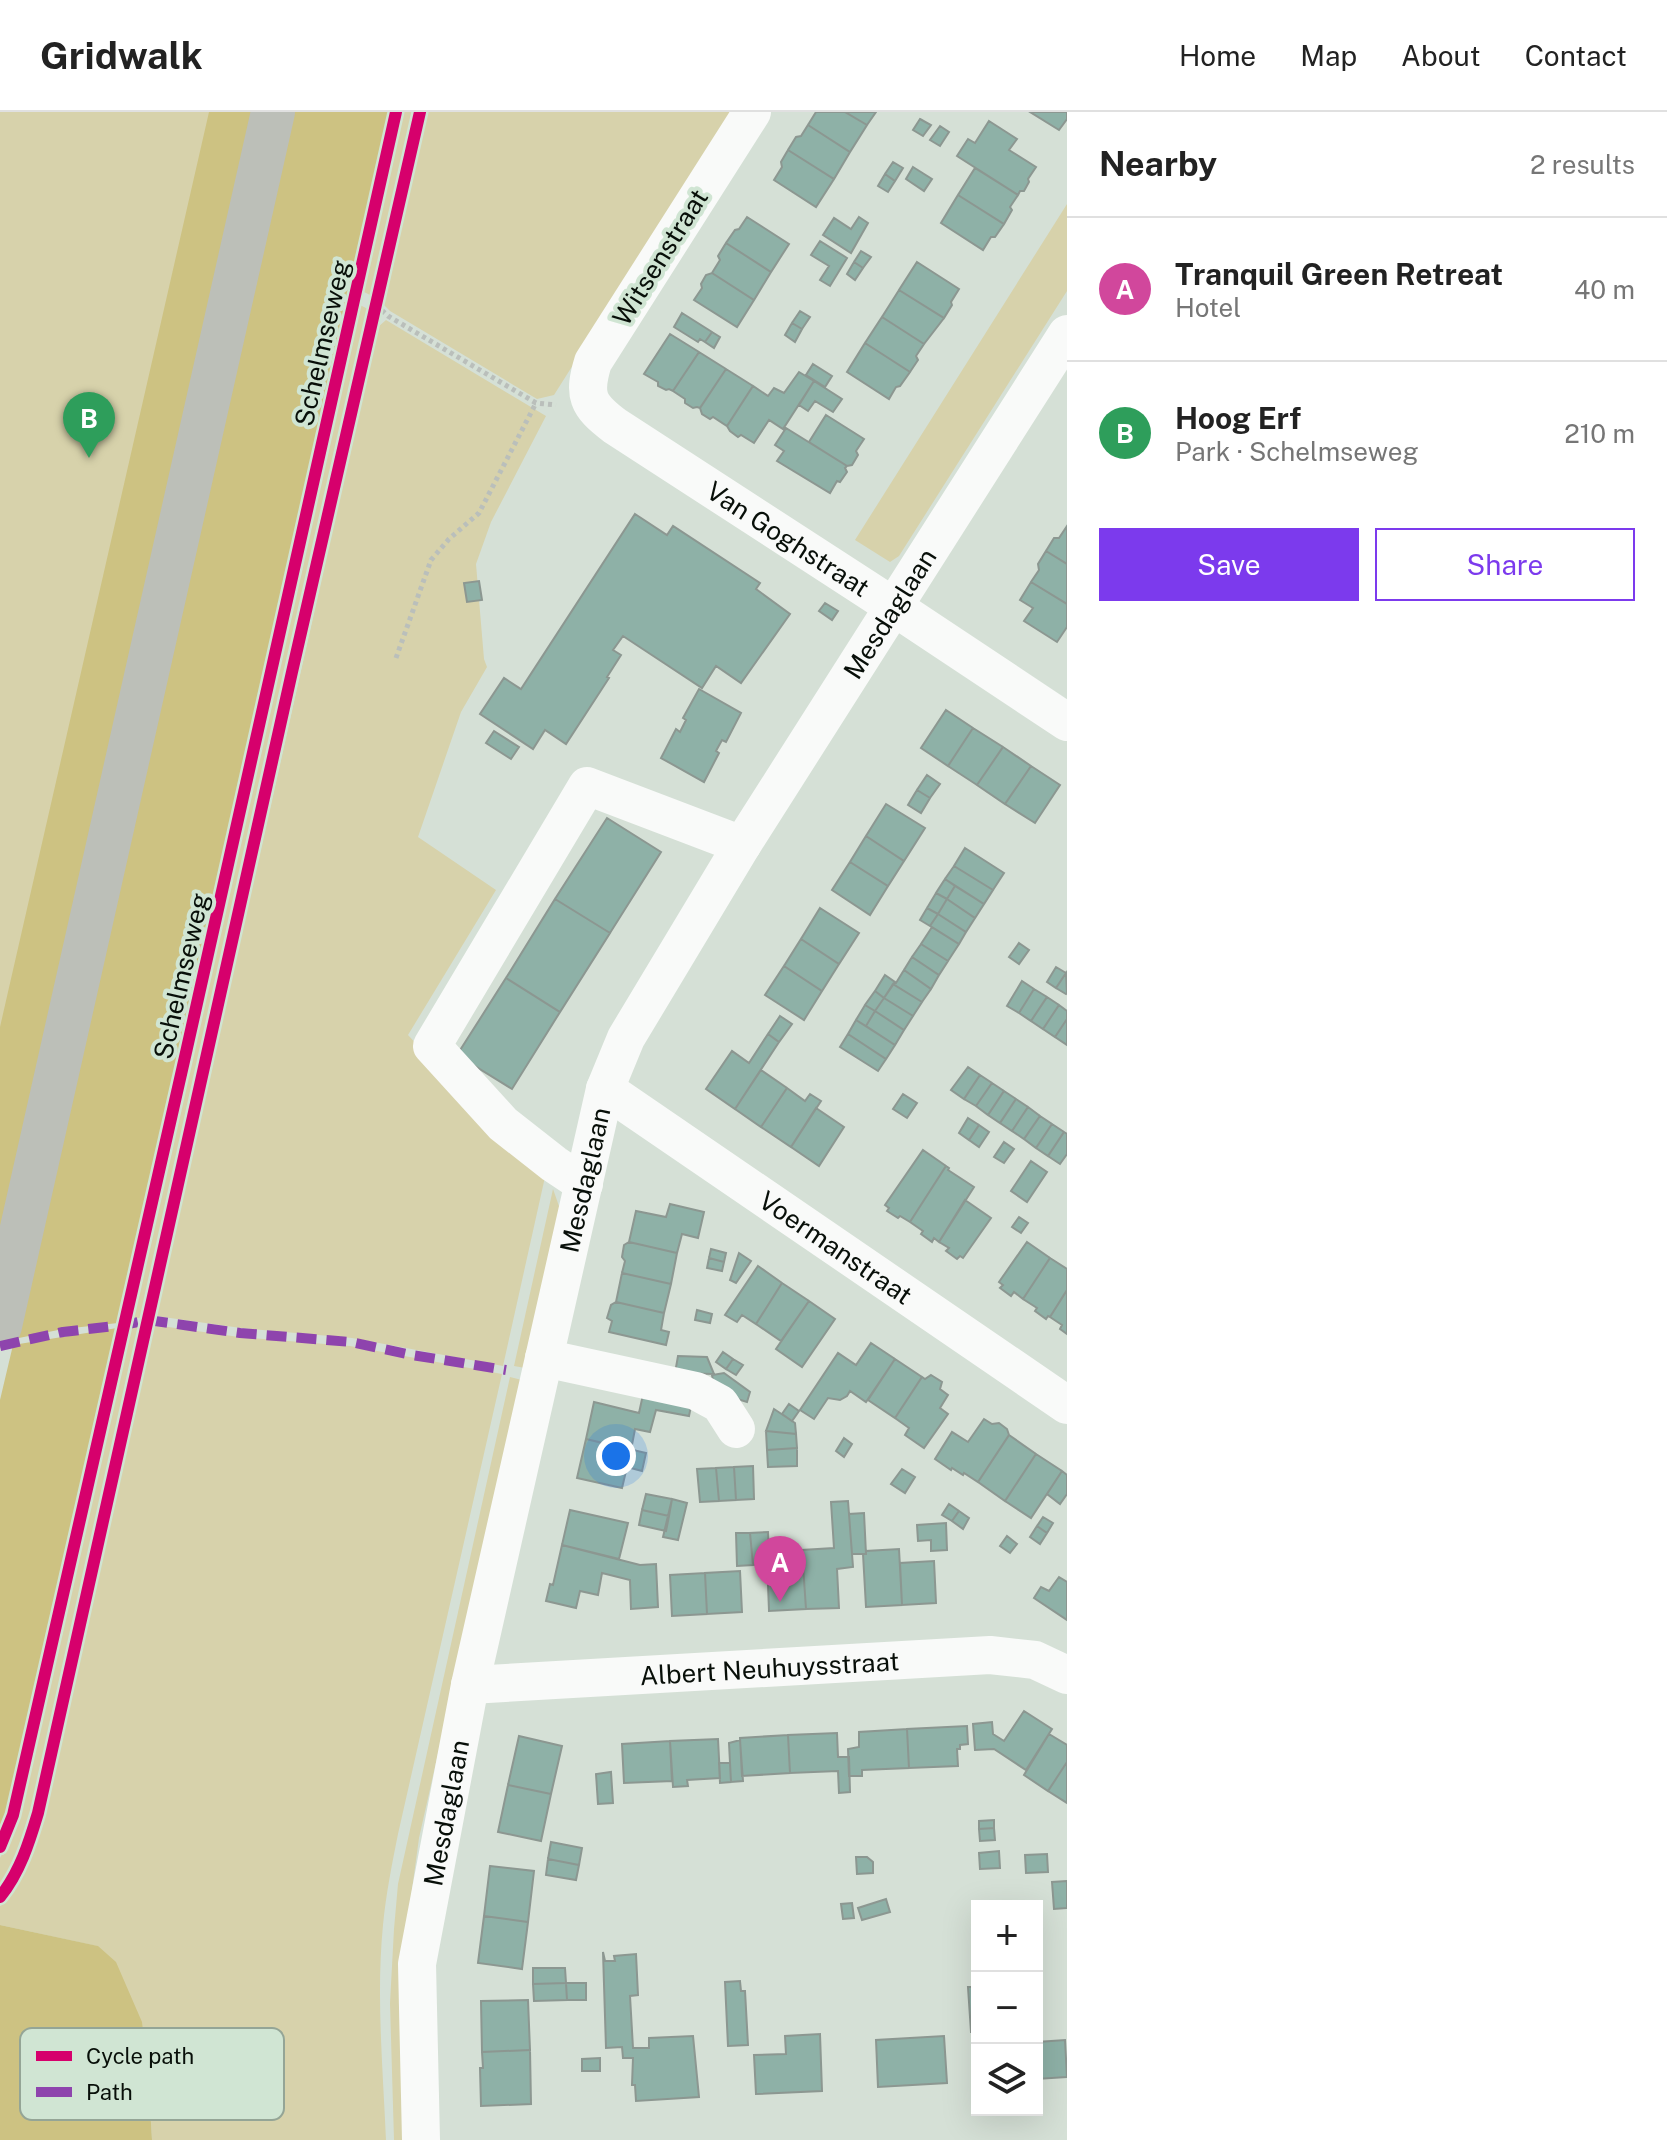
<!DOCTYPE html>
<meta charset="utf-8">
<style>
body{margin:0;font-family:"Public Sans",sans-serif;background:#f2f2f2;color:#222}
.controls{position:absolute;right:24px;bottom:24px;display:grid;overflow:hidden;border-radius:0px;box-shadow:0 8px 32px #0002}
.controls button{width:72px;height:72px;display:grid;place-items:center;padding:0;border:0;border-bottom:2px solid #e0e0e0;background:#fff;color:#222;font:40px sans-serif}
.you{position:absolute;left:616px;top:1344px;width:28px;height:28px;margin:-20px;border:6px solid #fff;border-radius:50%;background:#1a73e8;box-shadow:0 0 0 12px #1a73e833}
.badge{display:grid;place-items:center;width:52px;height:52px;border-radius:50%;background:#7c3aed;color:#fff;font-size:26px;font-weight:700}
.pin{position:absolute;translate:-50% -66px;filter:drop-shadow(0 2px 4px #0008)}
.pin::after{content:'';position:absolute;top:42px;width:28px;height:24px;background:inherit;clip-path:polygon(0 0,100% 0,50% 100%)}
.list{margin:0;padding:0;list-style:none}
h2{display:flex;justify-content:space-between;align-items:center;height:104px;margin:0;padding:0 32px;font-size:34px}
h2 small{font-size:26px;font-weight:400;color:#767676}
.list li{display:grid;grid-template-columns:52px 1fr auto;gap:24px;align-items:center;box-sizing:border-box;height:144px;padding:0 32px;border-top:2px solid #e0e0e0}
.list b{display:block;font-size:30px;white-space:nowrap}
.list p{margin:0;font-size:26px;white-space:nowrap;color:#767676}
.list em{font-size:26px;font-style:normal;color:#767676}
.actions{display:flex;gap:16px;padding:24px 32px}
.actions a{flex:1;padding:18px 0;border:2px solid #7c3aed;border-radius:0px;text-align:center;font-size:28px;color:#7c3aed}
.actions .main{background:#7c3aed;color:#fff}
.icon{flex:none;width:44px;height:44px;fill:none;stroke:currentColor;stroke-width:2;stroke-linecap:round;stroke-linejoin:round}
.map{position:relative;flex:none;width:1067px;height:2028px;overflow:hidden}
header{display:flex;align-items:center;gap:48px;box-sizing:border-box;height:112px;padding:0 40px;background:#fff;border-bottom:2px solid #e0e0e0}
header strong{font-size:38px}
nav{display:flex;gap:44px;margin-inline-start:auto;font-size:28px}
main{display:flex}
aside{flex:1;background:#fff}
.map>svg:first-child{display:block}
.green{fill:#d7d2ab}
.forest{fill:#cdc282}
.building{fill:#8eb1a7;stroke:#8c9791;stroke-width:2}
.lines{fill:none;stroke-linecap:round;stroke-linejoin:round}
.path{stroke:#babfbb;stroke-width:5;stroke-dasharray:4 4;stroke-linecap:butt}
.minor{stroke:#f9faf9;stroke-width:38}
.major{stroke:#bcbfb8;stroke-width:44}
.quiet{stroke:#8e44ad;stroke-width:10;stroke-dasharray:20 10;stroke-linecap:butt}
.cycleway-casing{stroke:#d0e5d3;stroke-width:17}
.cycleway{stroke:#d6006c;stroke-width:12}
.labels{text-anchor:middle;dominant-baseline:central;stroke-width:8;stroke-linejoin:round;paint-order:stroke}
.street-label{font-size:26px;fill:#080f09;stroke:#d0e5d3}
.key{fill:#d0e5d3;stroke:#94a596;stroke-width:2}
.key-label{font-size:22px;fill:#080f09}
</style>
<header>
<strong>Gridwalk</strong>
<nav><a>Home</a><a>Map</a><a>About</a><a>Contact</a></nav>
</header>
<main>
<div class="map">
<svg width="1067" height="2028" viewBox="0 0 1067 2028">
<rect width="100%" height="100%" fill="#d5e0d6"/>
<path class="green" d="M0,0H255L0,1135Z
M403,0H414L372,184L362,179Z
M426,0H733L554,283L537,287L390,199L383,192Z
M1067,92V179L899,444L890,450L855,428Z
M358,192L370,198L143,1205L131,1208L159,1090Z
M386,208L546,304L491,410L476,452L484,547L487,555L461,600L418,725L496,778L408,923L498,1019L545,1065L503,1254L352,1226L241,1216L156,1204L378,215Z
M553,1077L560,1097L525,1256L514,1254Z
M141,1213L37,1680C29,1713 20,1747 0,1774V1746L17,1703L70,1482L129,1215Z
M154,1213L239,1225L350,1234L502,1262L398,1722C392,1752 386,1782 383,1813C376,1884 383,1957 386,2028H152L148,1962L97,1834L0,1813V1794L16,1774L31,1744L41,1711Z
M510,1265L522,1268L419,1726L405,1829L406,2028H394L390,1891L394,1817L398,1772Z"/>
<path class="forest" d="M209,0H256L0,1135V915Z
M290,0H390C296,403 211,808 118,1211L63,1217L14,1227Z
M117,1216L7,1700L0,1720V1288L13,1233Z
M0,1813L98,1834L116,1850L142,1910L148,1962L152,2028H0Z"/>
<path class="building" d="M816,0H845L867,13L850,40L808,13Z
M845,0H876L867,13Z
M1030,0H1067V7L1059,18Z
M920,7L931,13L923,24L913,18Z
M989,9L1017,27L1009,38L1036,55L1028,67L1029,70L1024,79H1020L1018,83L957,44L968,27L975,31Z
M808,13L850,40L834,67L788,38L796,25L801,24Z
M940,14L949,20L940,34L930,28Z
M788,38L834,67L816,95L774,68L782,55L781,50Z
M893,50L903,56L895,69L885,62Z
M913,55L932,67L924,79L906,67Z
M975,56L1018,83L1010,95L1012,98L1004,112L958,83Z
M885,62L895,69L888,80L878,74Z
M958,83L1004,112L995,125H991L983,138L941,111Z
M747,105L789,132L771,160L726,131L735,118L739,117Z
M859,105L868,111L851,141L823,123L834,106L851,117Z
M820,129L847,146L830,174L820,168L829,154L811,143Z
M726,131L771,160L754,188L712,161L720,148L718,144Z
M861,139L871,145L863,156L854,150Z
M854,150L863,156L855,168L847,162Z
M917,150L959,177L951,190L952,193L944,206L899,178Z
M712,161L754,188L737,215L694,188L702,176L701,172L706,163Z
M899,178L944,206L924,232L882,205Z
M800,199L810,205L802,217L792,211Z
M682,201L712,220L705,230L700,227L698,230L674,215Z
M882,205L924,232L916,244L918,248L910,260L865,231Z
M792,211L802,217L795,230L785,223Z
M712,220L720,225L714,236L705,230Z
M670,222L699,240L673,279L669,277L666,278L658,274V270L644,262Z
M865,231L910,260L900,274L896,275L889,287L847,260Z
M699,240L726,257L700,296L697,295L693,296L685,291V287L673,279Z
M813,252L832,264L825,275L806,263Z
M726,257L753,274L727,314L713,305L710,307L702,302L700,296Z
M799,260L814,269L783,317L769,308L754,331L741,323L738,325L730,319L727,314L753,274L768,284L774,276L784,281Z
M814,269L842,287L833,300L815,289L808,299L799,293Z
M826,303L864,327L856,339L858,343L852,353L847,354L809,330Z
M786,316L847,354L845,356L847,360L840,370L837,369L830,381L777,349L784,339L775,333Z
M635,402L667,423L673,414L760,471L756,477L790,502L741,571L716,554L702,576L623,524L613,538L621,543L607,565L609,566L566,632L545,618L533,637L480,602L504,566L521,577Z
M1067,414V452L1046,439L1054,426H1059Z
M1046,439L1067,452V492L1031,470L1039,458L1038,452Z
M479,469L482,488L467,490L464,471Z
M1031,470L1067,492V515L1057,530L1024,509L1033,496L1020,488Z
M825,491L838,499L832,508L819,499Z
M699,577L741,601L726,630L722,628L716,639L719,641L704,670L661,646L676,617L680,620L686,608L683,606Z
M946,598L973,616L948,654L921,636Z
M973,616L1003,635L977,673L948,654Z
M494,619L519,635L511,647L486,631Z
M1003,635L1031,654L1005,692L977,673Z
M1031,654L1060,673L1035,711L1005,692Z
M927,663L940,672L930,686L917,678Z
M917,678L930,686L921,701L908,693Z
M886,692L925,716L904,749L866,724Z
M607,706L661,740L610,821L555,787Z
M866,724L904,749L888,774L850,750Z
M965,736L1004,761L993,778L954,754Z
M850,750L888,774L870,803L832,778Z
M954,754L993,778L984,792L945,767Z
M945,767L955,774L947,787L936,781Z
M955,774L984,792L975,806L947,787Z
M936,781L947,787L938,802L927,796Z
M555,787L610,821L560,900L506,866Z
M947,787L975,806L966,820L938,802Z
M820,796L859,821L839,852L801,827Z
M927,796L938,802L930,814L920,808Z
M938,802L966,820L959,832L930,814Z
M932,815L959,832L948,849L921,832Z
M801,827L839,852L822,879L784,854Z
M1019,831L1029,838L1019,852L1009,845Z
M921,832L948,849L939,863L912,845Z
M912,845L939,863L931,877L904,858Z
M784,854L822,879L804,908L765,883Z
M1056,855L1066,861L1056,876L1047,870Z
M904,858L931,877L922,890L893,872L895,870L896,871Z
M1066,861L1067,881L1066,882L1056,876Z
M885,863L895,870L884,886L875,879Z
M506,866L560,900L512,977L457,943Z
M1022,869L1034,877L1019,901L1007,894Z
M893,872L922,890L913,904L884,886Z
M1034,877L1047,885L1031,909L1019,901Z
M875,879L884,886L875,899L865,893Z
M1047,885L1059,893L1043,917L1031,909Z
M884,886L913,904L904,918L875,899Z
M865,893L875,899L866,914L856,908Z
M1059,893L1067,899V907L1055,925L1043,917Z
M875,899L904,918L895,933L866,914Z
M780,904L792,912L779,930L768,922Z
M1067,907V933L1055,925Z
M856,908L895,933L886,947L848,922Z
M768,922L779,930L735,997L706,977L732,939L749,951Z
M848,922L886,947L878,959L840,935Z
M968,955L980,963L964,987L951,978Z
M761,958L787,976L761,1015L735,997Z
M980,963L992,971L976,994L964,987Z
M992,971L1004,979L988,1003L976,994Z
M787,976L805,989L810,982L821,989L791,1035L761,1015Z
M1004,979L1016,987L1000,1011L988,1003Z
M903,982L917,991L907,1006L893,997Z
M1016,987L1028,995L1012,1019L1000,1011Z
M1028,995L1040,1004L1024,1027L1012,1019Z
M816,996L844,1015L819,1054L791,1035Z
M1040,1004L1052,1012L1036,1036L1024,1027Z
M968,1006L979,1013L969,1028L959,1021Z
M1052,1012L1064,1020L1048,1044L1036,1036Z
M979,1013L989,1020L979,1035L969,1028Z
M1064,1020L1067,1022V1042L1060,1052L1048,1044Z
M1004,1030L1014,1037L1004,1051L994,1045Z
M923,1038L946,1054L910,1110L900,1104L898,1106L887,1099L889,1096L885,1093Z
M1031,1049L1047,1060L1027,1090L1011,1079Z
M946,1054L949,1056L948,1058L974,1075L939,1130L934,1126L932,1130L921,1122L923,1119L910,1110Z
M965,1088L991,1106L963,1146L960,1144L957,1147L946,1139L949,1136L939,1130Z
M670,1092L704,1100L698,1126L682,1122L677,1141L629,1130L636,1099L666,1105Z
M1019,1105L1028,1111L1021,1121L1012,1115Z
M629,1130L677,1141L671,1172L622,1161L625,1149L622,1145L624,1133Z
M1027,1130L1050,1146L1023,1187L1014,1180L1011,1184L1000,1176L1003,1173L999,1170Z
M711,1137L726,1141L724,1150L709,1146Z
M739,1141L751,1149L736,1171L730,1168Z
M709,1146L724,1150L722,1159L707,1156Z
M1050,1146L1067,1157V1178L1050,1205L1048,1204L1046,1207L1035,1199L1037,1196L1023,1187Z
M758,1154L782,1171L756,1212L742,1203L737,1210L725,1203Z
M622,1161L671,1172L664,1201L616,1190Z
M782,1171L809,1189L781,1229L756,1212Z
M1067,1178V1222L1060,1217L1062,1213L1050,1205Z
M809,1189L835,1207L802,1255L776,1237Z
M616,1190L664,1201L661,1218L669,1220L666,1233L609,1220L612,1209L607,1206L611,1193Z
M697,1198L712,1202L710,1211L695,1208Z
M871,1231L895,1247L866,1290L850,1279L847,1284L840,1288L828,1286L814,1307L800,1298L838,1241L856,1253Z
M723,1240L733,1247L726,1257L716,1250Z
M678,1244L707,1245L714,1262L675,1261Z
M733,1247L743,1253L736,1263L726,1257Z
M895,1247L922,1265L895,1306L868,1288Z
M724,1261L750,1280L747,1290L715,1280L712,1263Z
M931,1263L942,1270L940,1277L948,1283L940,1296L948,1302L924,1336L905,1323L909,1316L895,1306L922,1265L925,1267Z
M644,1278L692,1289L689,1304L656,1298L650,1320L635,1317L631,1338L586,1327L594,1290L639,1301Z
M789,1292L799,1299L792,1309L782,1302Z
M774,1297L795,1311L796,1322L766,1319Z
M984,1307L992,1312L999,1311L1007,1317L1009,1323L978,1370L964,1361L963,1363L952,1356L951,1358L935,1347L952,1320L968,1330Z
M766,1319L796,1322L797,1336L767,1338Z
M1009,1323L1036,1342L1005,1389L978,1370Z
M844,1326L852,1332L844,1345L836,1339Z
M586,1327L646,1341L642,1359L627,1355L622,1376L577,1366Z
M797,1336V1354L768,1355L767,1338Z
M1036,1342L1062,1359L1031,1406L1005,1389Z
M753,1354L754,1387L736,1388L734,1355Z
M734,1355L736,1388L719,1389L716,1356Z
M716,1356L719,1389L700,1390L697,1357Z
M902,1357L915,1365L905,1381L891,1372Z
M1062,1359L1067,1363V1382L1060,1392L1047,1382Z
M646,1382L672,1387L669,1404L642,1398Z
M672,1387L687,1391L678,1428L663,1425Z
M848,1389L853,1455L837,1457L839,1496L806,1497L802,1438L834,1436L831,1390Z
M949,1392L959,1399L952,1409L942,1403Z
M570,1398L628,1411L619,1447L562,1433Z
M642,1398L669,1404L666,1419L639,1413Z
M959,1399L969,1406L963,1417L952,1409Z
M864,1401L866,1442H852L849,1402Z
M1043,1405L1053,1411L1047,1421L1037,1414Z
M946,1411L947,1438L931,1439V1428L918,1429L917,1413Z
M1037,1414L1047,1421L1040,1432L1030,1425Z
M768,1420L769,1445L767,1446V1452L753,1453L750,1421Z
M736,1421H750L753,1453L737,1454Z
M1007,1424L1017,1432L1010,1441L1000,1434Z
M562,1433L640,1453L656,1452L658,1495L631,1497L630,1468L602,1461L598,1483L580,1479L576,1496L546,1489L550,1472L553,1473Z
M899,1437L902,1493L866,1495L863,1442H866V1439Z
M802,1438L806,1497L769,1499L767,1446L802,1443Z
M934,1449L936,1491L902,1493L900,1451Z
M740,1459L742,1500L707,1502L705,1461Z
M705,1461L707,1502L672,1504L670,1463Z
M1059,1465L1067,1470V1508L1034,1486L1041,1475L1049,1479Z
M1024,1599L1052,1617L1026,1658L994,1637L975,1638L973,1612L992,1610L993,1622L1004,1629Z
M967,1614L968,1632L960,1633V1637H957L958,1654L909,1656L907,1617Z
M907,1617L909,1656L862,1658V1664H849L848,1637L859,1635V1620Z
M837,1621L838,1645H849L850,1680L839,1681L838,1659L790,1661L788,1623Z
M1049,1622L1067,1633V1650L1048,1679L1024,1663Z
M788,1623L790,1661L742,1664L740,1626Z
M519,1624L562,1634L551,1682L508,1673Z
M718,1627L720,1666L687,1668L688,1674L673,1675L670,1629Z
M740,1628L743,1669L731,1670L729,1631Z
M670,1629L672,1669L624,1671L622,1632Z
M1067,1650V1691L1048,1679Z
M719,1651H730L731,1670L720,1671Z
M611,1660L613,1691L598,1692L596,1662Z
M508,1673L551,1682L541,1729L498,1720Z
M994,1708V1716L979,1717V1709Z
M994,1716L995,1728L980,1729L979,1717Z
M551,1730L582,1736L579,1753L548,1747Z
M999,1739L1000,1756L980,1757L979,1741Z
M1047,1742L1048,1760L1026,1761L1025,1743Z
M856,1745H867L873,1750V1761L857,1762Z
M548,1747L579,1753L576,1768L546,1763Z
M490,1754L534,1759L528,1810L484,1804Z
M1067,1769V1796L1054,1797L1052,1770Z
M886,1787L890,1800L862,1808L858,1796Z
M852,1791L854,1806L843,1807L841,1792Z
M484,1804L528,1810L522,1857L478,1851Z
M603,1840L605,1849H615L614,1844L636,1842L638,1883L630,1884L633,1936H649V1926L693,1924L699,1985L636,1989L635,1973H632L633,1946H623L622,1935L606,1936Z
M533,1856H565L566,1871L533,1872Z
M740,1869L741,1879H745L748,1933L728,1934L725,1870Z
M566,1871L567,1888L534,1889L533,1872Z
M566,1871H586V1888H567Z
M968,1875H977V1920H971Z
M528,1888L530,1938L482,1940L481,1889Z
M820,1922L822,1979L756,1982L754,1943L786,1942L785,1924Z
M944,1924L947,1971L878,1975L876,1928Z
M1065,1928L1067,1965L1037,1967V1930Z
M530,1938L531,1992L481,1994L480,1956H483L482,1940Z
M600,1946V1959H582V1947Z"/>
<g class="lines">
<path class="path" d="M376,193L388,204L536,291L556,293
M396,546L431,448L449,427L479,401L536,291"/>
<g class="minor">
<path id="s1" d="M752,0L593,250C583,283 587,293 615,314L894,495L1067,610"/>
<path id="s2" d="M605,977L1067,1293"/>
<path d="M584,1072L554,1052L503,1012L432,934L587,674L742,733"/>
<path d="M544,1246L696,1279L720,1292L736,1317"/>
<path id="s3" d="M470,1573L990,1543L1035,1548L1067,1563"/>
<path id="s4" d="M421,2028L417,1852L470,1573L605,977L626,926L742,733L1067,222"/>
</g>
<path class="major" d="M0,1214L273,0"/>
<path class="quiet" d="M0,1234L63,1220L123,1213L148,1208L240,1221L351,1230L412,1243L506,1258"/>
<defs>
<path id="cycleway" d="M0,1735L13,1703L187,936L396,0
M0,1785C20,1760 29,1731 38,1701L292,560L420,0"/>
</defs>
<use href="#cycleway" class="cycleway-casing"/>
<use href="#cycleway" class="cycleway"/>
</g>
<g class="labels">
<g class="street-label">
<text transform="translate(660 145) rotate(-58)">Witsenstraat</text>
<text transform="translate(322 231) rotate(-77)">Schelmseweg</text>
<text stroke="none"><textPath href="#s1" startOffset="578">Van Goghstraat</textPath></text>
<text stroke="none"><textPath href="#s4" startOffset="1626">Mesdaglaan</textPath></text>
<text transform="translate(181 864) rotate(-77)">Schelmseweg</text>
<text stroke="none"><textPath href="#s4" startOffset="978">Mesdaglaan</textPath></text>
<text stroke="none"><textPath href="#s2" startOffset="280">Voermanstraat</textPath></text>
<text stroke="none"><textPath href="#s3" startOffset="300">Albert Neuhuysstraat</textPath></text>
<text stroke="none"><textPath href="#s4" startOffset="330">Mesdaglaan</textPath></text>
</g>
</g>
<rect x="20" y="1916" width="264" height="92" rx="12" class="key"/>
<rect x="36" y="1939" width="36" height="10" fill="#d6006c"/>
<rect x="36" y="1975" width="36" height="10" fill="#8e44ad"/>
<g class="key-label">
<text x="86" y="1952">Cycle path</text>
<text x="86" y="1988">Path</text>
</g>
</svg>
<div class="controls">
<button>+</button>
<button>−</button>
<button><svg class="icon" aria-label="layers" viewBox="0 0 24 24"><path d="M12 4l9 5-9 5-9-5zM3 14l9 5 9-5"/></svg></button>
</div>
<div class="you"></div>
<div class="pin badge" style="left:780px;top:1490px;background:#d1479c">A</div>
<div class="pin badge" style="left:89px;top:346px;background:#2e9e5b">B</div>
</div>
<aside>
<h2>Nearby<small>2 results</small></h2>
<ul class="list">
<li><span class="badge" style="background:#d1479c">A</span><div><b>Tranquil Green Retreat</b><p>Hotel</p></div><em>40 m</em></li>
<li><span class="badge" style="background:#2e9e5b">B</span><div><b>Hoog Erf</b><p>Park · Schelmseweg</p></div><em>210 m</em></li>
</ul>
<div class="actions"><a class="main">Save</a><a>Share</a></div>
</aside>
</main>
